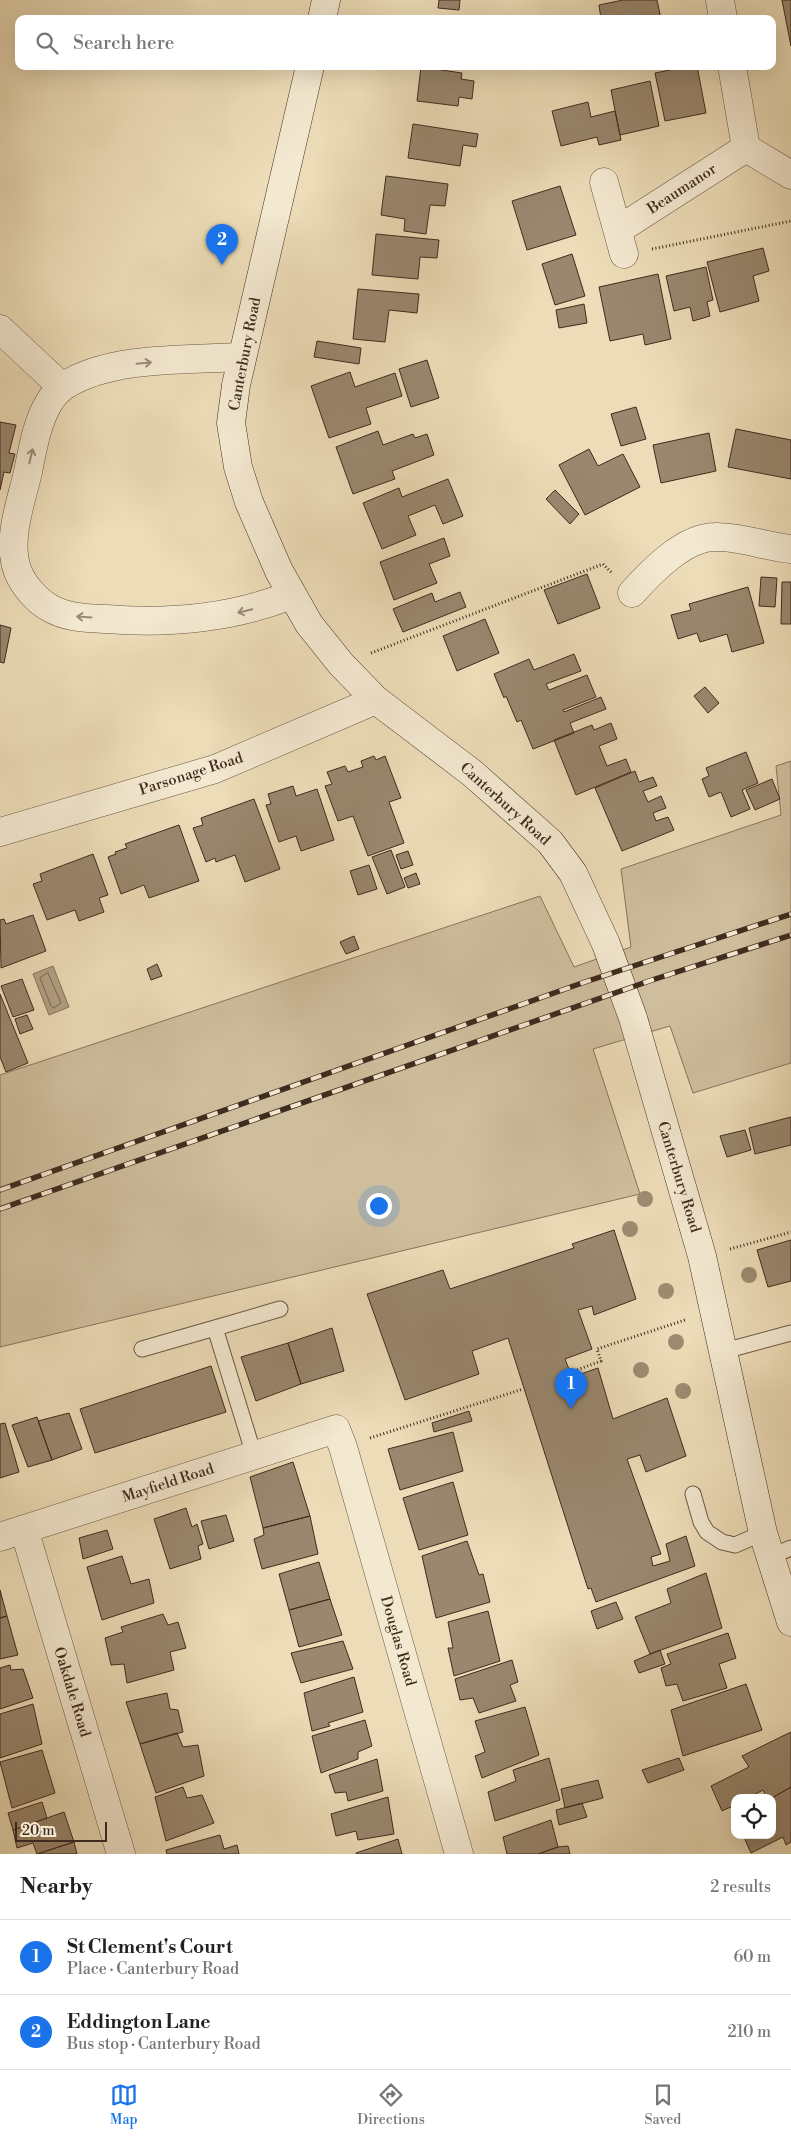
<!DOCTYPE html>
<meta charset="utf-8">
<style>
body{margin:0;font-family:"Libre Bodoni",serif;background:#f6f6f6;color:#222}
.controls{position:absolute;right:15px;bottom:15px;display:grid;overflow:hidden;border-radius:10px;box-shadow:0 5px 20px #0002}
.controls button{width:45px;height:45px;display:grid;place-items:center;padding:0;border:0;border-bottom:1px solid #e0e0e0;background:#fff;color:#222;font:25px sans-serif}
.scale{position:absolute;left:15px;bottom:12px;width:92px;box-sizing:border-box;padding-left:5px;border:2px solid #402b1f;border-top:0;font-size:14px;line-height:18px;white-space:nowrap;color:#402b1f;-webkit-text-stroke:4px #f3e8d0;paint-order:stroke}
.you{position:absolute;left:378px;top:1205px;width:18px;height:18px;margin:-12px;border:4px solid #fff;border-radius:50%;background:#1a73e8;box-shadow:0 0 0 8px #1a73e833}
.badge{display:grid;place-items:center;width:32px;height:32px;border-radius:50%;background:#1a73e8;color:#fff;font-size:16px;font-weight:700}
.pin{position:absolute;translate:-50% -41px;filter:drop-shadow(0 1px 2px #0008)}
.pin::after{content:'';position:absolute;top:26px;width:18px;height:15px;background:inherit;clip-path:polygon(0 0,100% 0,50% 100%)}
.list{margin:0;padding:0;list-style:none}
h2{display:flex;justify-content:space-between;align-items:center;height:65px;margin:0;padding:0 20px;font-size:21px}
h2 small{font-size:16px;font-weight:400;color:#767676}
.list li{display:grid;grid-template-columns:32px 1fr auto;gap:15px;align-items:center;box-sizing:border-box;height:75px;padding:0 20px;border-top:1px solid #e0e0e0}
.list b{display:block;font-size:19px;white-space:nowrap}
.list p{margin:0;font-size:16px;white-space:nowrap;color:#767676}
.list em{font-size:16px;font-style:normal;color:#767676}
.icon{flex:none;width:28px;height:28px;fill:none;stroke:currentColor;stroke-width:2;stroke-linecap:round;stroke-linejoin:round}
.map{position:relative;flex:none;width:791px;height:1854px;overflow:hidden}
.search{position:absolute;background:#fff;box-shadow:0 5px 20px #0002;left:15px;right:15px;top:15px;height:55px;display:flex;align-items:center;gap:12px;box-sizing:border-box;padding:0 18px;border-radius:10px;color:#767676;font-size:19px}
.sheet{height:215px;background:#fff}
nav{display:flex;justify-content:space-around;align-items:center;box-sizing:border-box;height:70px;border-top:1px solid #e0e0e0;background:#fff;font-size:14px;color:#767676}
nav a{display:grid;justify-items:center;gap:2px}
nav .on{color:#1a73e8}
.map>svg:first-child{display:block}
.green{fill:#cfbe9d;stroke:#88745e}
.water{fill:#b2a083;stroke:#84715b}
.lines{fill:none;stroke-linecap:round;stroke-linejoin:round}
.shore{stroke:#796651;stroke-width:1}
.building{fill:#99876e;stroke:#402b1f}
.service-casing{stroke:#6b5745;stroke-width:17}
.minor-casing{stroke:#6b5745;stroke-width:29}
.secondary-casing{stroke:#402b1f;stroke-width:29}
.path{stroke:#402b1f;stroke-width:3;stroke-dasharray:1 2.5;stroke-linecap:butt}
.service{stroke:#f3e8d0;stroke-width:15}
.minor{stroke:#f3e8d0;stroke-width:28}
.secondary{stroke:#f3e8d0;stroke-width:28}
.rail-casing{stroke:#402b1f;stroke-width:5.5}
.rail{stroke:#f3e8d0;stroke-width:4;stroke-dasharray:11;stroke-linecap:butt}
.tree{fill:#9d8b71}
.oneway{stroke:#9a8a78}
.labels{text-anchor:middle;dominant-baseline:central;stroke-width:4.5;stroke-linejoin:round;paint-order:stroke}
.street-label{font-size:15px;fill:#402b1f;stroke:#f3e8d0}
</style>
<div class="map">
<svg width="791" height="1854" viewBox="0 0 791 1854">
<rect width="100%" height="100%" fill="#ecdcb7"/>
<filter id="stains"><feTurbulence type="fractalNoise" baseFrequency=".004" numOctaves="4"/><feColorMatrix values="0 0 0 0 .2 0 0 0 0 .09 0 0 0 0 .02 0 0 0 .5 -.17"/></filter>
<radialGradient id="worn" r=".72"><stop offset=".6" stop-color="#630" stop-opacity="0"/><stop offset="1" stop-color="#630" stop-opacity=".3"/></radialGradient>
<path class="green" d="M791,761V1063L693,1093L670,1026L593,1049L640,1194L0,1347V1075L540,896L574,967L631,947L621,869L781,815L776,766Z"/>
<path class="water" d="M53,966L69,1007L49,1015L33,974Z"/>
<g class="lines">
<path class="shore" d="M48,973L61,1003L54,1008L51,1006L40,978Z"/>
</g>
<path class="building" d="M439,0H460L459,10L438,8Z
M623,0H657L661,19H601L599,5Z
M782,0H791V46Z
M689,66H697L706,113L665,121L655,73Z
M421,67L462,73L461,79L474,81L472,99L459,97L458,106L417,101Z
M650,81L659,126L620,135L611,90Z
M588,102L591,117L615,111L621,140L599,145L597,137L561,146L552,111Z
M413,124L478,134L476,147L463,145L460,166L408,158Z
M386,176L448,184L445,206L430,205L426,234L404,231L405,219L381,215Z
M560,186L576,235L527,250L512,201Z
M376,234L439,240L437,258L420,257L418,279L372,275Z
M763,248L769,271L753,276L759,301L720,312L707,262Z
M572,254L585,296L555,305L542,264Z
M706,267L713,300L707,302L710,316L693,321L690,307L674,311L666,276Z
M658,274L671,339L645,345L643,334L610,341L599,287Z
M358,289L419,294L417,313L389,310L385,342L353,339Z
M584,304L587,323L559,328L556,310Z
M317,341L361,348L359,364L314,357Z
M427,360L439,398L411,407L399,369Z
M350,372L355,387L395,373L402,396L366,408L371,424L329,438L311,386Z
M636,407L646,439L621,446L611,414Z
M0,422L16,425L9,453L15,454L10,473L4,472L0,490Z
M736,429L791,440V479L728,467Z
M378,431L383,445L413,434L415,438L427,434L434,455L392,471L395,479L353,494L336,447Z
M709,433L716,471L661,483L653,445Z
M589,449L598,466L623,454L640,487L585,515L559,465Z
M448,479L463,516L443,524L435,505L408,516L416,535L382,549L363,503L399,488L402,497Z
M555,490L579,514L570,524L546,499Z
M444,538L450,556L429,564L437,583L394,600L380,562Z
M587,574L600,608L558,624L544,590Z
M761,577L777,578L775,607L759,606Z
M782,582H791V624H781Z
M748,587L764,643L732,652L727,634L700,642L697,633L678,639L671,615L691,610L689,604Z
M460,592L466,607L403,632L393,609L432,593L435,602Z
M485,619L499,653L457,671L443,636Z
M0,625L11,628L4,663L0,662Z
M574,654L581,671L546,684L549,690L587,675L596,697L563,710L564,712L601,697L606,709L570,723L574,733L533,749L521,720L517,722L506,696L504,698L494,674L529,659L534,670Z
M705,687L719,703L708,713L694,696Z
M611,723L617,739L599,746L607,766L626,759L631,772L576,795L554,740L592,725L594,730Z
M746,752L758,783L742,790L750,809L731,817L721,792L709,797L702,779L709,776L706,768Z
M374,756L376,760L385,756L401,798L389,802L404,843L368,856L353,816L338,821L325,786L332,784L327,772L345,766L348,772L363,767L361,761Z
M635,771L639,782L653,777L657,786L643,791L648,802L661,796L666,808L653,813L656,821L668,817L674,830L622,851L595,788Z
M772,779L780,799L755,810L746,790Z
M293,786L296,796L317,789L334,840L301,851L296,836L279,842L266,805L271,804L268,794Z
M254,799L280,869L245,882L235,855L216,862L215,858L206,862L193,828L203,825L201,818Z
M179,825L199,881L149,898L144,885L121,894L108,857L116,854L115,852L127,848L125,844Z
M391,850L405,887L387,894L372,857Z
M408,851L413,865L401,869L396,855Z
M93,854L108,895L99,898L104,912L79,921L75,910L47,920L33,884L42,881L40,874Z
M369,865L377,889L358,895L350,871Z
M416,873L420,884L408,888L404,878Z
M33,915L46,951L1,968L0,920L4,919L6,924Z
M354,936L359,949L346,954L340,942Z
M157,964L162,976L151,980L147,969Z
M22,979L34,1010L13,1017L1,986Z
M0,994L28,1063L6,1072L0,1057Z
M27,1015L33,1029L20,1034L15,1019Z
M791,1117V1145L755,1154L749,1128Z
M745,1130L751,1150L727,1157L720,1136Z
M614,1230L636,1299L594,1315L592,1306L578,1310L592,1349L565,1359L572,1377L598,1368L613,1419L667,1398L686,1456L646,1472L640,1455L627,1459L661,1554L651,1557L653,1566L670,1561L666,1544L686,1536L695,1566L596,1602L591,1588L588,1589L508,1338L472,1351L479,1374L405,1400L367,1294L443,1270L450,1289L574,1248L572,1244Z
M791,1240V1281L768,1287L757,1250Z
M332,1328L344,1371L301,1384L288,1343Z
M288,1343L301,1384L256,1401L241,1357Z
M211,1366L226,1412L95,1453L80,1409Z
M469,1411L472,1421L434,1432L432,1423Z
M69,1413L82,1449L52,1460L38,1421Z
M37,1417L52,1460L28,1467L12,1425Z
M5,1423L19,1472L0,1478V1424Z
M453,1432L463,1471L400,1490L388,1449Z
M293,1462L310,1516L263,1528L250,1477Z
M453,1482L468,1535L419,1550L403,1498Z
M186,1508L192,1527L197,1524L203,1544L198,1546L201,1559L170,1569L154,1519Z
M226,1515L234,1541L209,1549L201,1521Z
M310,1516L318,1554L262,1569L254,1539L264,1535L263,1528Z
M107,1530L113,1549L83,1559L79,1538Z
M467,1541L479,1575L483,1574L490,1602L436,1618L422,1556Z
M122,1556L131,1584L149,1579L154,1603L102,1620L87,1567Z
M319,1562L330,1599L289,1610L279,1574Z
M706,1573L722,1628L650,1654L635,1617L671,1603L667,1589Z
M0,1590L7,1616L0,1618Z
M330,1599L342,1635L299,1647L289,1610Z
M616,1602L623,1619L597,1629L591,1611Z
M488,1611L500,1661L454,1676L448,1648H453L448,1622Z
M163,1614L168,1625L178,1622L186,1648L170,1652L174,1670L127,1683L124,1664L111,1665L105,1638L123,1632L121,1627Z
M7,1616L18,1655L0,1659V1618Z
M728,1633L736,1658L719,1664L727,1688L683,1701L677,1684L666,1686L661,1668L671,1664L667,1654Z
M343,1641L353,1669L301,1683L291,1653Z
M660,1650L665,1664L639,1673L634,1661Z
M512,1660L518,1682L510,1685L516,1701L479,1713L473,1698L460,1700L455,1679Z
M10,1665L11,1670L23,1669L33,1698L0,1709V1668Z
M354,1677L363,1712L328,1723L330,1726L312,1731L304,1693Z
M746,1684L762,1730L683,1756L671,1710Z
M167,1693L170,1709L178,1710L183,1732L140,1744L126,1702Z
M33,1704L42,1744L0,1758V1714Z
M525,1707L539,1755L482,1778L475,1756L485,1752L475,1721Z
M365,1720L372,1746L358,1752V1759L321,1773L312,1736Z
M791,1732V1787L772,1798H767L763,1790L748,1798H735V1805L722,1811L711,1786L749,1767L742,1756Z
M177,1733L183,1747L198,1745L204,1776L156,1793L140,1744Z
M42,1750L55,1793L12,1808L0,1762Z
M549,1758L560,1800L495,1821L488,1792L516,1781L513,1770Z
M679,1758L684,1770L648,1783L642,1770Z
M377,1759L383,1791L348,1801L346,1792L335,1793L329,1775Z
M598,1780L603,1798L565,1808L561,1789Z
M183,1787L187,1798L202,1795L214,1823L166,1841L155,1797Z
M791,1787V1842L786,1845L783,1837L751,1853L743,1835H772V1798Z
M388,1797L394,1834L358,1840L356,1831L336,1836L331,1814Z
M42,1802L47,1818L13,1830L8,1813Z
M582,1803L587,1817L559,1825L556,1810Z
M64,1812L74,1842L37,1854L33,1843L17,1848L13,1830Z
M551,1820L558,1847L538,1854H507L503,1837Z
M220,1835L224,1849L237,1845L239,1854H167L166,1850Z
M398,1839L402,1854H356V1853Z
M74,1842L77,1854H37Z
M568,1846L570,1854H538L558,1847Z"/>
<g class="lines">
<defs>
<path id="service" d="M142,1349L215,1328
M724,1351L791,1333
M254,1455L215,1328L280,1309
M693,1494L701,1522L707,1532L722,1542L735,1545L763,1533
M769,1557L791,1548"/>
<path id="minor" d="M720,0L723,19
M732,66L746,148L791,175
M604,182L624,254
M618,230L746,148
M0,329L62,387
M241,357C187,360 110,356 64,386C40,402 33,446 28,472C21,502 6,541 18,572C24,586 37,601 50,608C67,618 87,618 106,619C169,624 231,619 291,595
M632,593C651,572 684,537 715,537C739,536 767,547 791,549
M0,832L215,769L376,700
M24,1529L121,1854
M0,1537L336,1429L343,1447L459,1854"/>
<path id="secondary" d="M322,19L326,0
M310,66L236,385L231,423L238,467L249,502L279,571L309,624L341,664L376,700L472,773L550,842L573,873L606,944L633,1018L702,1256L763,1533L791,1622"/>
</defs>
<use href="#service" class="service-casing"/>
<use href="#minor" class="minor-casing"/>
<use href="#secondary" class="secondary-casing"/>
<path class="path" d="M652,249L791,221
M371,653L603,564L612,573
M730,1249L791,1232
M574,1371L601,1361L597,1349L685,1320
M370,1438L523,1389"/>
<use href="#service" class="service"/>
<use href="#minor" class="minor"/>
<use href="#secondary" class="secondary"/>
<defs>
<path id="rail" d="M0,1190L582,983L791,914
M0,1209L652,980L791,935"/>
</defs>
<use href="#rail" class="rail-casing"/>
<use href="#rail" class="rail"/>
</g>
<g class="tree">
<circle cx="645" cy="1199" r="8"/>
<circle cx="630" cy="1229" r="8"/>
<circle cx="749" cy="1275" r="8"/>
<circle cx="666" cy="1291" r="8"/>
<circle cx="676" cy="1342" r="8"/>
<circle cx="641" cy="1370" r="8"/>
<circle cx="683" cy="1391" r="8"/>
</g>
<defs><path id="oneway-shaft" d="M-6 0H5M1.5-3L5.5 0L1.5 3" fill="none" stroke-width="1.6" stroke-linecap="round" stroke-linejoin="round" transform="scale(1.25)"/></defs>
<g class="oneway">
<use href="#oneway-shaft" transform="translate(144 363) rotate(-5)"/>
<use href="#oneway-shaft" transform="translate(31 456) rotate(-77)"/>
<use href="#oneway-shaft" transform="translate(245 611) rotate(166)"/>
<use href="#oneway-shaft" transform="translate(84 617) rotate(-176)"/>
</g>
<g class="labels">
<g class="street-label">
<text transform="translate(682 189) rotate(-33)">Beaumanor</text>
<text transform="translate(245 354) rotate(-79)">Canterbury Road</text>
<text transform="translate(191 774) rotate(-18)">Parsonage Road</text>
<text transform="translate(505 804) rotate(42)">Canterbury Road</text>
<text transform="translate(679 1177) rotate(73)">Canterbury Road</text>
<text transform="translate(168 1483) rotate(-18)">Mayfield Road</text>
<text transform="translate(398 1641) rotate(74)">Douglas Road</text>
<text transform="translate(72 1692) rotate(73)">Oakdale Road</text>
</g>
</g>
<rect width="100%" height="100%" filter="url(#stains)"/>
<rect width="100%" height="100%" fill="url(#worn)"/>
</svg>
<div class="controls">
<button><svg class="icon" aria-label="locate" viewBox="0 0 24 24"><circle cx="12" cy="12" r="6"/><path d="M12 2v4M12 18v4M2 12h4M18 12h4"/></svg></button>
</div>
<div class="scale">20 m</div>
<div class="you"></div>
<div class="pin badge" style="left:571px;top:1409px">1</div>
<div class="pin badge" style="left:222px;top:265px">2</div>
<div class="search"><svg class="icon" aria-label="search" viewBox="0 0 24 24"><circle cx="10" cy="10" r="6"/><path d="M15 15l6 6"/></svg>Search here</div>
</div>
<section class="sheet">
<h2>Nearby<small>2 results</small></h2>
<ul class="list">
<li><span class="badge">1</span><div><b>St Clement's Court</b><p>Place · Canterbury Road</p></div><em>60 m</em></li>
<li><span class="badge">2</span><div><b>Eddington Lane</b><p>Bus stop · Canterbury Road</p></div><em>210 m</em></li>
</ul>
</section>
<nav>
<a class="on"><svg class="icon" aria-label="map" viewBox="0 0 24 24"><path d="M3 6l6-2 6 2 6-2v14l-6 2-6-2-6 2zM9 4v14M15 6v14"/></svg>Map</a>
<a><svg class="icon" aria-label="directions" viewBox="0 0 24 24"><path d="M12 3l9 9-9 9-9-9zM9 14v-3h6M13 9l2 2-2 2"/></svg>Directions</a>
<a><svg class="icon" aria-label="saved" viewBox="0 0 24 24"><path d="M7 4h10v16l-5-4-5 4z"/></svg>Saved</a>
</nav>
